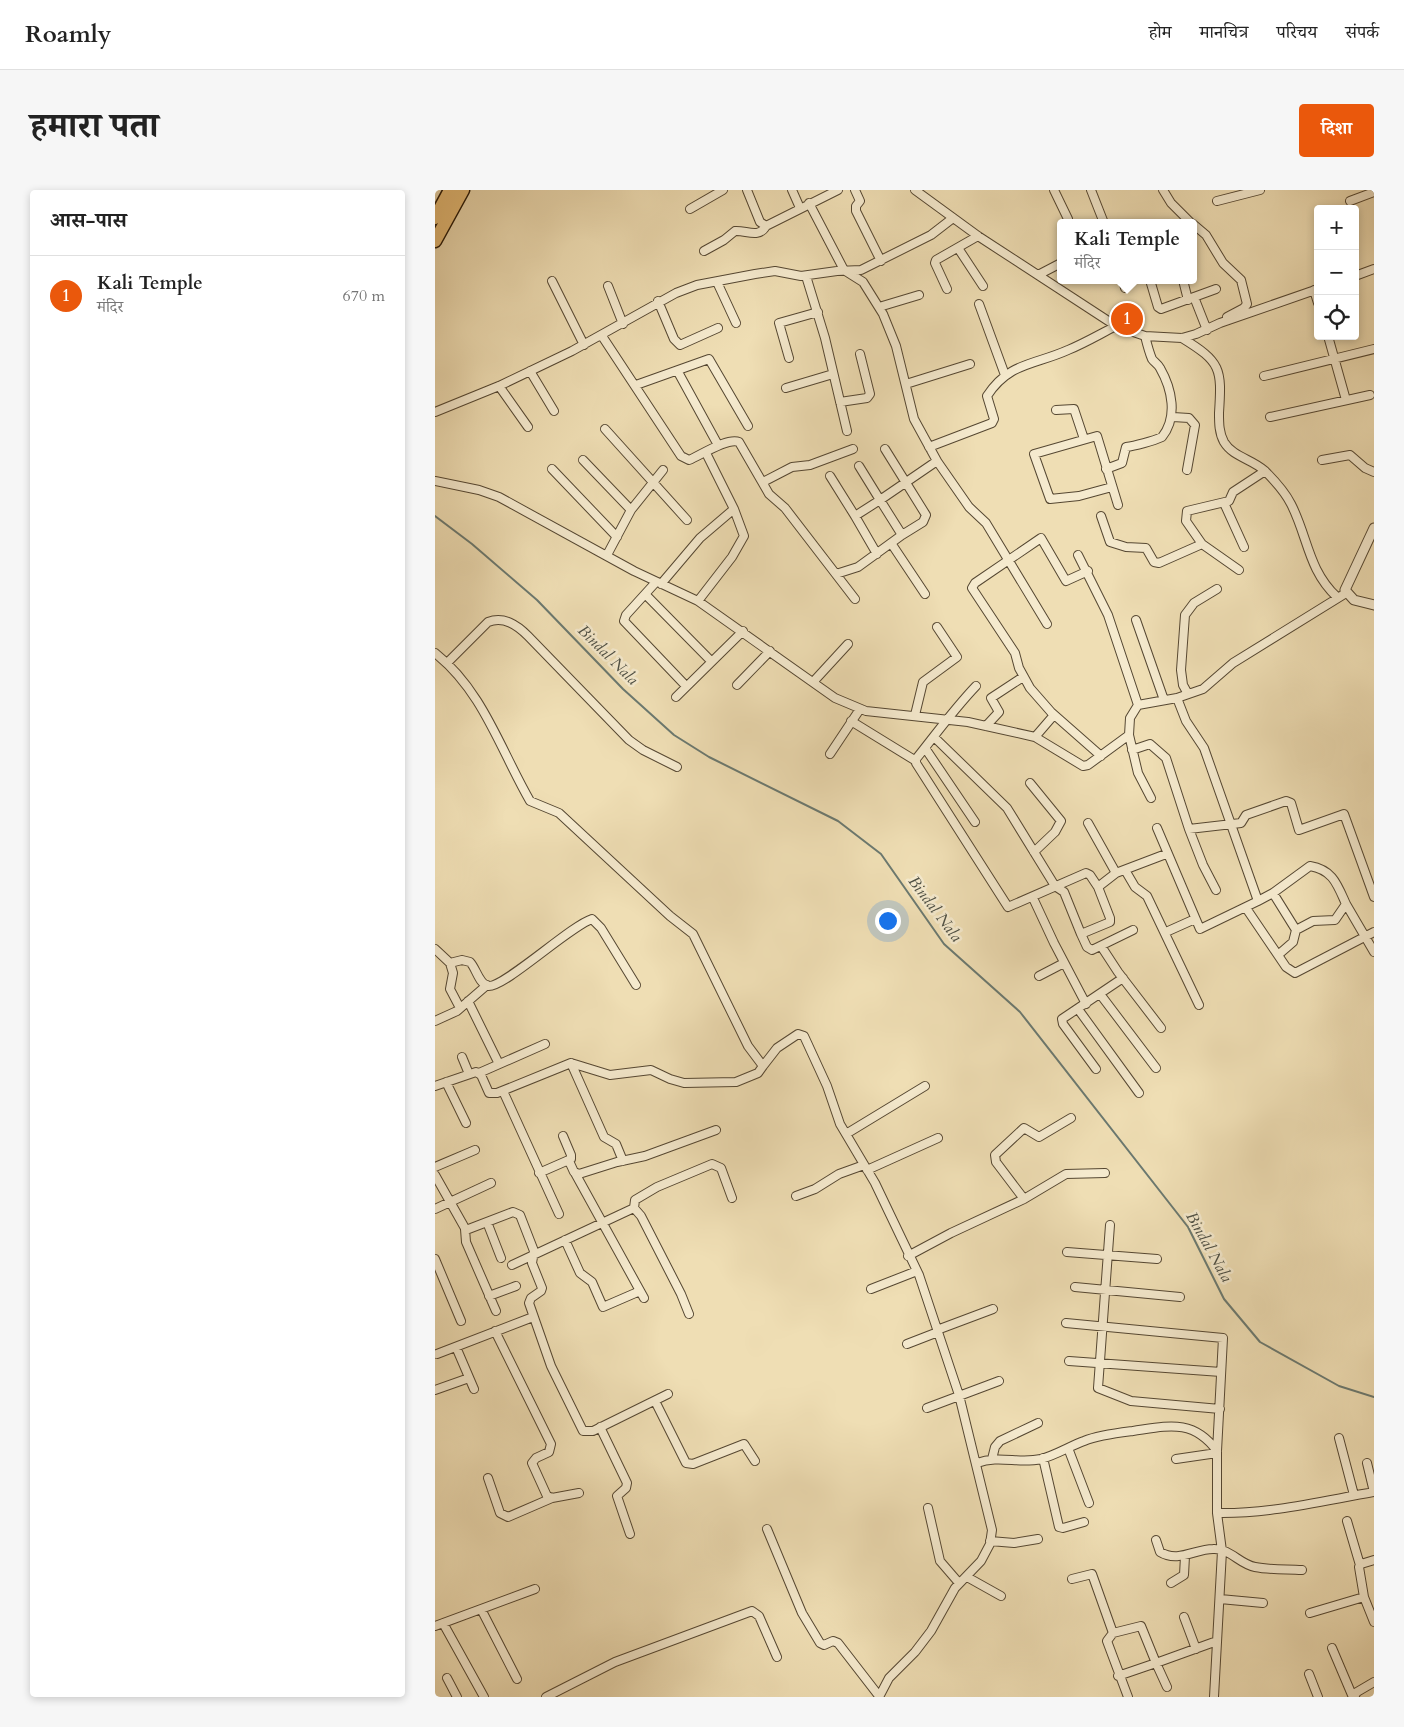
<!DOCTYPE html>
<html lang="hi">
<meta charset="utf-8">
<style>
body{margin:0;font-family:Cardo,"Noto Serif Devanagari",serif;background:#f6f6f6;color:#222}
.controls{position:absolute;right:15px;top:15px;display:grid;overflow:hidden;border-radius:5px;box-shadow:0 2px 8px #0003}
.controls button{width:45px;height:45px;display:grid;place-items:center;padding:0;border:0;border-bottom:1px solid #e0e0e0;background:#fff;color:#222;font:25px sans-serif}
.you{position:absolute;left:452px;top:730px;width:18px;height:18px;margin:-12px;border:4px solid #fff;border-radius:50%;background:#1a73e8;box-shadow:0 0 0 8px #1a73e833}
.badge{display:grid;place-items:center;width:32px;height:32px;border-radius:50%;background:#ea580c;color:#fff;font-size:16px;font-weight:700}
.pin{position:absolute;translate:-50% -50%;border:2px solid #fff;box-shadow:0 1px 5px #0006}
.popup{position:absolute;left:622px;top:29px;width:140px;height:65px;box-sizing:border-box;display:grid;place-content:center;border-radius:5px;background:#fff;filter:drop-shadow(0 1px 4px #0005);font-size:16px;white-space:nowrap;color:#767676}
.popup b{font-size:19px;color:#222}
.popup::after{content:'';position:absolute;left:50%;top:100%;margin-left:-10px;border:10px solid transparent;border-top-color:#fff}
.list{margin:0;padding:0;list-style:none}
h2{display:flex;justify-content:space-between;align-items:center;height:65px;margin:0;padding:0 20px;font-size:21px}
h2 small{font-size:16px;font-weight:400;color:#767676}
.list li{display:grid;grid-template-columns:32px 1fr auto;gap:15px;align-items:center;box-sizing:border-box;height:80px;padding:0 20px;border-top:1px solid #e0e0e0}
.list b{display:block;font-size:19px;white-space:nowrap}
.list p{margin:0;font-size:16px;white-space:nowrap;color:#767676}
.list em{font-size:16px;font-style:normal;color:#767676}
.icon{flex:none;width:28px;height:28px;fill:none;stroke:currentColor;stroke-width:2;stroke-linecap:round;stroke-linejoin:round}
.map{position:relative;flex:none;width:939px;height:1507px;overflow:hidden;border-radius:5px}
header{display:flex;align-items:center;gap:30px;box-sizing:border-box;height:70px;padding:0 25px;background:#fff;border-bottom:1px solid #e0e0e0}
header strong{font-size:24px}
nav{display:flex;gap:28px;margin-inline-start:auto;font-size:18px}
.intro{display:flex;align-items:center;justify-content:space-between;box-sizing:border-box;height:120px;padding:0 30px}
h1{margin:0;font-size:35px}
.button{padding:12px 22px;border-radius:5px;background:#ea580c;color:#fff;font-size:18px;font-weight:700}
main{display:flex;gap:30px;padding:0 30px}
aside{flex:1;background:#fff;border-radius:5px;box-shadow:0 2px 8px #0003}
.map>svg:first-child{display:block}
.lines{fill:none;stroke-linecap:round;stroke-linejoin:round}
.stream{stroke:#6b7970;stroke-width:2}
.minor-casing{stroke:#554732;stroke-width:10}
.tertiary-casing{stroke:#554732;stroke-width:11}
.trunk-casing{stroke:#221506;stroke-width:15}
.minor{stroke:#f5eace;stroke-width:8}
.tertiary{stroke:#f5eace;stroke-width:9}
.trunk{stroke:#e8bf7a;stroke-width:12}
.labels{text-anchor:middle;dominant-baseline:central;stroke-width:5;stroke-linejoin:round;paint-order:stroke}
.water-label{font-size:16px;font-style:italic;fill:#4d4f44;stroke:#f5eace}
</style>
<header>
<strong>Roamly</strong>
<nav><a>होम</a><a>मानचित्र</a><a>परिचय</a><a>संपर्क</a></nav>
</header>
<div class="intro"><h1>हमारा पता</h1><a class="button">दिशा</a></div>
<main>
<aside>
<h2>आस-पास<small></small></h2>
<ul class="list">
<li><span class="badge">1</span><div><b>Kali Temple</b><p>मंदिर</p></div><em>670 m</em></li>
</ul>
</aside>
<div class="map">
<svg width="939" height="1507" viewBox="0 0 939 1507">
<rect width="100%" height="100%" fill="#efdeb4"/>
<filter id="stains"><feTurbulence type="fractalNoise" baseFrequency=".004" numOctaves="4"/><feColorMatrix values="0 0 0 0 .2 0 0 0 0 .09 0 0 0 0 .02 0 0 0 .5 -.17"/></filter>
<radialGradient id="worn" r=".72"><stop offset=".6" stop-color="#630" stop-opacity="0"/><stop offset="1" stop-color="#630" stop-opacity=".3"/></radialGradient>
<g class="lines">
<path class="stream" d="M0,326L37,354L102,410L188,499L239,545L274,567L403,631L446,664L509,754L585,822L753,1037L789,1109L825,1152L904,1196L939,1207"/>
<defs>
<path id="minor" d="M312,0L325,32L331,36L403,0
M357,0L365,18
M420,0L425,11L421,16V21L446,71
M480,0L543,46L681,136L710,146L747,148L761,144L785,133L883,99
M619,0L633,29
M656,0L669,33
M728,0L736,13L756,33
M782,11L825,0
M915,11L939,2
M374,13L409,80L428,92L448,124L461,156L479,229L502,271L445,310L424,276
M255,19L288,0
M758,34L771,45L788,73L806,90L812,114L809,118L792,127
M523,58L548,96
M269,61L289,50L300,41C311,40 324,49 331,36
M603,85L626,73
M371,86L390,148L412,241
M920,86L939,79
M688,90L690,98
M715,90L723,117L726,119L759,107L772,140
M748,90L753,110
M117,91L149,155
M282,92L301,133
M173,96L188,134
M512,99L500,73L501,70L543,46
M879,100L883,113
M759,107L781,99
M223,111L239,149L245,155L283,138
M544,114L570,185
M444,117L484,105
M167,146L246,266L254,270C266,265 293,247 304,252L334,304L350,318L420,409
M893,146L911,210
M354,168L344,133L383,122
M95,181L119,221
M243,182L283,255
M829,186L939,159
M471,194L535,174
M201,195L274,169L313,236
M64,196L93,237
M351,198L398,184
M405,212L432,208L435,204L425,164
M621,220L639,219L649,249
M0,222L64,196L137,161L241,103L262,95L320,84L340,81L366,86L402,81L426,80L496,45L518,28
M738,227L754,228L760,235L752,280
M835,227L935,205
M170,239L252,330
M494,257L557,233L559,229L552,206C574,172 600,175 633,160C650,153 665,144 681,136
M450,259L491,325L488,332L467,345
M148,270L196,320
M887,270L915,265L930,278L939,282
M502,271L534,317L551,333L612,434
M117,279L182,347
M671,279L687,273L691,257C700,256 718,251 727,247C743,227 737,199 725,178C723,174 719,172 717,169C714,162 712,154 710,146
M830,281C839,290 850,302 856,314C873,347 873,380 902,407
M395,286L420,326L445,310L467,345L423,377L401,384
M0,291L44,300L64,307L199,381L263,411L400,508L431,521L533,532L600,547L648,576L653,575L694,545L703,583L716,608
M328,292L357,277L375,275L418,259
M677,297L644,306L615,309L599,264L662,246L683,315
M789,313L809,357
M420,326L442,364
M666,326L675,352L691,357L711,358L719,372L724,373L767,354L751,331L752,321L794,311L798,302L830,281C817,269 798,267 789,252C784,243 784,233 784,223C787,178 786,172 747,148
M456,353L490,404
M767,354L804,380
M172,365L196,320L228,280
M643,365L673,425L703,515
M653,381L631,391L606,348L540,393L537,398L580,463L584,478L595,498L616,522L666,566
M221,392L191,425L189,431L251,496
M226,394L265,348L299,319
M211,405L276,471
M263,411L297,367L309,346L299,319L271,263
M701,430L729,510
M0,463C48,501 65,559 95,611L124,623L235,726L258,744L313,856L328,876L323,883L301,892L249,893L235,889L216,880L175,885L136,873L62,903H54L46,885L41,882L0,896
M12,473L53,432C69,426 82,435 93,446L194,550L208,560L242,577
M379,491L413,454
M302,495L335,461
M541,496C519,519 501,544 481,569V573L573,717L651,683L655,685L663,697
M753,504L748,495L746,480L750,425L759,413L782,399
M241,507L308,441
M480,525L488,492L522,467L502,437
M416,531L481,571
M551,536L564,522L556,508L588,487
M694,545L695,528L703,515L742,508L768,499L798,473L911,403
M499,547L572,618L620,696L629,702L646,744L675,732V728L663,697L681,683L731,664
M600,547L619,525
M490,558L540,632
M697,560L715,554L731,568L754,639L806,633L811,625L851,611L856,613L864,640L909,624L939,707
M395,564L425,519
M595,593L626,631L620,642L599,662
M653,633L681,683
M722,638L765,739L823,711L769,558L751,531L742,508
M754,639L768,675L781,700
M690,680L700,697L712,706L764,815
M838,703L861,740L858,752L843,765
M598,708L619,753L651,814
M823,711L838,703L875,676C898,680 902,694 911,714L900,730L878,731L861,740
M911,714L939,762
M811,718L851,777L860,783L939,742
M731,742L760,729
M646,744L652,757L657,760L698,740
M666,756L683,782L726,838
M0,759L15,773L27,770L35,772C41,778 44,794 53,796C69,798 135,736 157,729L166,738L201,795
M15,773L18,783L15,799L25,818
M604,786L629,773
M665,804L721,878
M33,811L64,874
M643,819L704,903
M0,831L22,821L52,795
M27,867L34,884
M136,873L169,947L181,954L188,971
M328,876L342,858L363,844L369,846L392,896L405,934L440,993L484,1085L524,1205L557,1340L555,1354L546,1371L520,1398L496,1441L480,1462L454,1488L444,1507
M661,879L628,834L627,829L688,788
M44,883L110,854
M11,892L31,933
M68,901L124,1024
M411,944L490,896
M134,971L139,982L144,984L182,972L210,966L281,940
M0,977L40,960
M432,980L503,948
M104,983L136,969V965L128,946
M140,983L209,1108
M0,985L31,1040L78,1022L85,1025L99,1061L97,1073L107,1098L106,1101L96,1108L94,1113L116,1176L148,1241H158L233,1204
M361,1006L380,999L404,984L429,975
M589,1009L561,972L560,965L589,938L604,947L636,928
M199,1018L200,1010L222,997L277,974L286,978L297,1008
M0,1019L56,993
M52,1032L66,1068
M675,1035L663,1198L696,1211L785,1219
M30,1039L31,1052L61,1121
M130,1050L145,1083L157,1092L168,1117L205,1101
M632,1062L722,1069
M473,1066L516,1043L589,1009L631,984L670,983
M0,1069L26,1131
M77,1075L199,1018L206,1026L246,1104L254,1124
M640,1097L745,1107
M436,1099L482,1081
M54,1106L81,1096
M631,1133L788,1148L782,1261V1323
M502,1140L558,1119
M60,1141L116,1254L114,1262L101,1268L97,1273L112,1306L117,1308L144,1303
M472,1154L503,1142
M21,1157L39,1199
M2,1164L98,1127
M634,1171L786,1182
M0,1200L34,1188
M220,1211L251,1273L258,1274L309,1254L320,1271
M492,1218L564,1191
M165,1237L192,1293L191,1298L182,1306L195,1344
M904,1248L919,1305
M633,1258L654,1313
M608,1268L624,1337L628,1338L649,1332
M557,1269L560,1257L565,1251L603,1233
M741,1269L782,1263
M542,1273C564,1265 584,1274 606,1269C621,1265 635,1256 649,1251C664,1245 682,1243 698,1241C732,1236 758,1228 782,1261
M932,1273L939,1302
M53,1288L65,1323L73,1327L117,1308
M493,1318L505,1371L524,1393
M912,1331L925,1375
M332,1339L367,1423L385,1453L389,1455L398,1451L403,1453L444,1506
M721,1350L725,1362C743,1373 760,1359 778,1359C795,1358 804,1374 820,1377C835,1380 852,1379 867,1380
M555,1351L579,1353L603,1349
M939,1370L926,1374L924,1377L929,1407L939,1432
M532,1387L566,1406
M637,1389L657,1384L678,1443L706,1436L721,1473L782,1451
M736,1393L749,1385L750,1366
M785,1409L828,1413
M46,1419L82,1489
M875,1423L929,1407
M749,1427L761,1459
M8,1433L49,1507
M0,1436L100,1399
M678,1443L672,1451L693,1507
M897,1458L917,1505
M874,1484L883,1507
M683,1486L721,1473L732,1497
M12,1488L22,1507
M111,1507L180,1472L317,1421L324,1426L342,1467
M779,1507L787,1361L782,1323C835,1324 887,1311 939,1302
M919,1507L922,1502L939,1492"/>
<path id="tertiary" d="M939,338L910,400L919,410L939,415"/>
<path id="trunk" d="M0,28L15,0
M0,51L28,0"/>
</defs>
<use href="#minor" class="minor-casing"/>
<use href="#tertiary" class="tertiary-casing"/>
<use href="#trunk" class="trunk-casing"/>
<use href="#minor" class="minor"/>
<use href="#tertiary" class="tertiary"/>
<use href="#trunk" class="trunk"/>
</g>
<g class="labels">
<g class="water-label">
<text transform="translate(173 465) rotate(45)">Bindal Nala</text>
<text transform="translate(500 719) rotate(53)">Bindal Nala</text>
<text transform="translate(774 1057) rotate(61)">Bindal Nala</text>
</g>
</g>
<rect width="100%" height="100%" filter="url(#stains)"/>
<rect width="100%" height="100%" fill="url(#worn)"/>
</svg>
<div class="controls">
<button>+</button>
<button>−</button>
<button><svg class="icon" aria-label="locate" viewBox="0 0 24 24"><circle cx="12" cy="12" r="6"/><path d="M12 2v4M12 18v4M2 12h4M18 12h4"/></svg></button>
</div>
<div class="you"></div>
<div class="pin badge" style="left:692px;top:129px">1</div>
<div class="popup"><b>Kali Temple</b>मंदिर</div>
</div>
</main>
